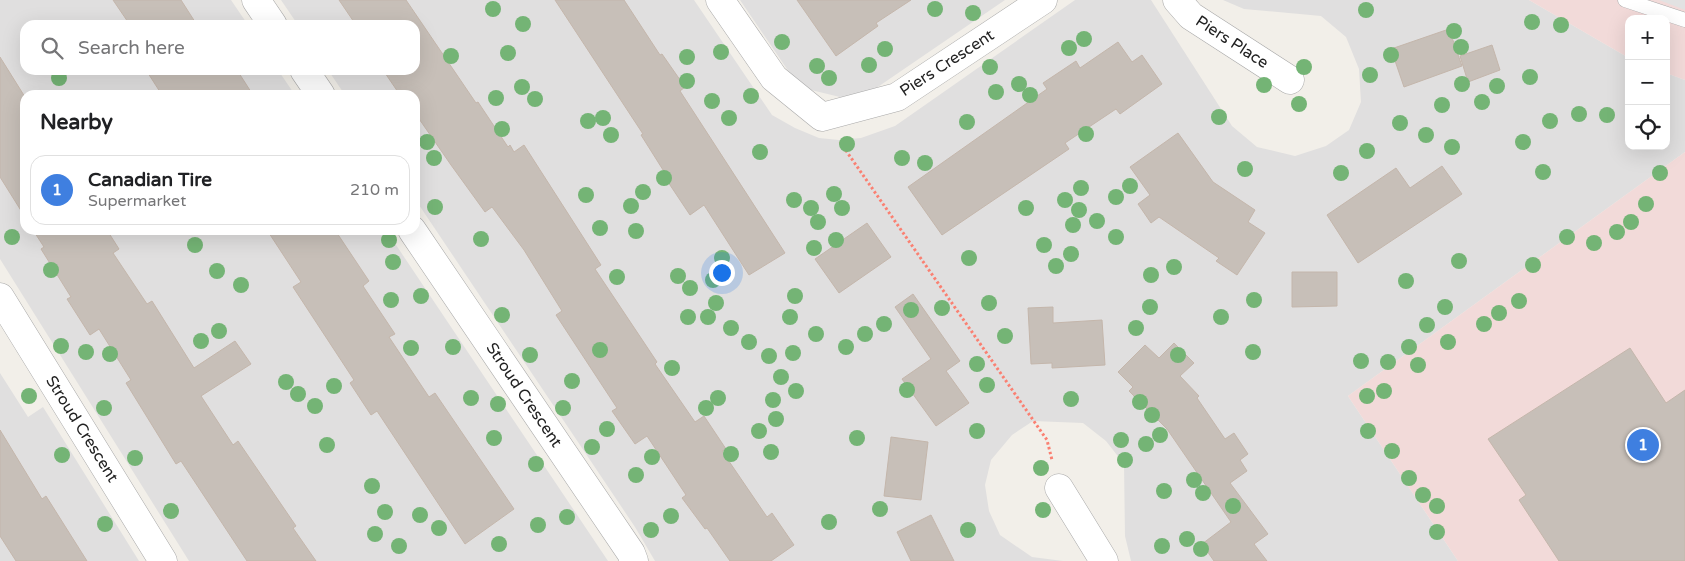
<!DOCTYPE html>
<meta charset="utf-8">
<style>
body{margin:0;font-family:"Varela Round",sans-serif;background:#f6f6f6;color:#202124}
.controls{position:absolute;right:15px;top:15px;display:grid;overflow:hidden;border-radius:10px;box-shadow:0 5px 20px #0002}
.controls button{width:45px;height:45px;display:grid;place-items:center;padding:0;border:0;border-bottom:1px solid #e0e0e0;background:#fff;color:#202124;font:25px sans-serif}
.you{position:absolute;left:721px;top:272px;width:18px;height:18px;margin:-12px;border:4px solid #fff;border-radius:50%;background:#1a73e8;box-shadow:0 0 0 8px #1a73e833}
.badge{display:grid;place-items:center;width:32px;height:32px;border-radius:50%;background:#d40000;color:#fff;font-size:16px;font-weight:700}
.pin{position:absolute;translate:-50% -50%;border:2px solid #fff;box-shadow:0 1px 5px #0006}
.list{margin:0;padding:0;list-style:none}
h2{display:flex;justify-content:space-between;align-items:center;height:65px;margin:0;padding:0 20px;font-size:21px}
h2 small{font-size:16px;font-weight:400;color:#757577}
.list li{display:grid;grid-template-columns:32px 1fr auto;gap:15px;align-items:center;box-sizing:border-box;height:70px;margin:0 10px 10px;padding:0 10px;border:1px solid #e0e0e0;border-radius:15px}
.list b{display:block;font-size:19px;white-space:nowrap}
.list p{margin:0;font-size:16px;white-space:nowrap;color:#757577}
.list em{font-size:16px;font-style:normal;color:#757577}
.icon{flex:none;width:28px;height:28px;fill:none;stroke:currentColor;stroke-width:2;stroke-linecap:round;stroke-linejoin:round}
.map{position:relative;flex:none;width:1685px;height:561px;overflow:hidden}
.search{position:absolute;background:#fff;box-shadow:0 5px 20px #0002;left:20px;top:20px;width:400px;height:55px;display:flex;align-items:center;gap:12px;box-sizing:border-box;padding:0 18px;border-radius:15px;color:#757577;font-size:19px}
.panel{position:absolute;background:#fff;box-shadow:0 5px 20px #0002;left:20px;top:90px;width:400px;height:145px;border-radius:15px}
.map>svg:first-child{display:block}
.residential{fill:#e0dfdf}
.commercial{fill:#f2dad9}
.parking{fill:#e2e2e2}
.building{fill:#c7bfb8;stroke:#c4b6ab}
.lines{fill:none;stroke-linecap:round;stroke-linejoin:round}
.lane-casing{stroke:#a9a9a9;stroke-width:15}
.street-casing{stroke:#a9a9a9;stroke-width:29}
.path{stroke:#fa8072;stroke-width:3;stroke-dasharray:2.5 2.5;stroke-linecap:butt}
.lane{stroke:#fff;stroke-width:14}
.street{stroke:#fff;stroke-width:28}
.tree{fill:#74b475}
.labels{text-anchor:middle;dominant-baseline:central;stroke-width:4;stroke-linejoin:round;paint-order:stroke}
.street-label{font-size:16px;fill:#222;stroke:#fff}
</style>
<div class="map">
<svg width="1685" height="561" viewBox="0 0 1685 561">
<rect width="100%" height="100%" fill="#f2efe9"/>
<path class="residential" d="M0,0H231L248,25H25V70H278L295,95H25V230H386L608,561H189L0,259Z
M281,0H694L772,115L795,128L819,138L839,140L861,138L895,126L1075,0H1151L1232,126L1257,147L1295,156L1326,146L1349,130L1361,102L1359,69L1346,37L1321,16L1244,9L1223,0H1529L1629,58V146H1666V73L1685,80V152L1348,396L1458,561H1131L1125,536L1124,464L1106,441L1083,423L1033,421L1012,435L991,460L985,485L989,511L1000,535L1032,557L1063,561H655L635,527L415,199V95H345L328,70H415V25H298Z
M740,0H1005L866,95L840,97L811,90L791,75Z
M0,373L28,417L43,407L139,561H0Z"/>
<path class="commercial" d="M1529,0H1685V80L1666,73V19H1629V58Z
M1685,152V561H1458L1348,396Z"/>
<path class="parking" d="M1659,0H1685V10Z"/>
<path class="building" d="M113,0H181L197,25H130Z
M339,0H406L476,103L478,102L508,147L510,145L514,152L524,145L601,265L595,269L657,362L655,364L695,422L704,416L726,449L722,451L767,517L772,513L794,545L771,561H730L707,528L705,529L682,498L686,495L647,436L635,444L612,411L617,408L556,315L562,311L524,250L492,207L485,212L451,165L415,113V95H400L383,70H415V25H356Z
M555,0H624L660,55L662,54L685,87L680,91L785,253L749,275L704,205L690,215L668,182L670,181L641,135L643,134Z
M797,0H911L876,23L878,26L836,56Z
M1449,29L1462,66L1404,87L1391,49Z
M1118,42L1132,62L1142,55L1162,84L1120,114L1116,109L1065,143L1069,149L942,235L908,187L1047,89L1043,83L1076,61L1080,68Z
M1492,45L1500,70L1468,82L1460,56Z
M0,57L25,97V217L0,177Z
M146,70H237L253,95H162Z
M1178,133L1213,182L1255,210L1248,222L1265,233L1237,275L1216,261L1219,258L1159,217L1151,223L1138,204L1150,195L1130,167Z
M1442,166L1462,194L1358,263L1327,215L1396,168L1410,188Z
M867,223L891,257L839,293L815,259Z
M33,230H107L119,249L113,253L147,304L152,301L194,368L235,341L251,364L201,396L233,445L238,441L296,526L293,528L316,561H247L181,461L176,464L126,383L131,380L99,329L90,335L67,299L71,297L41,249L44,247Z
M267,230H335L369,281L363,286L395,334L389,337L429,397L435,393L514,509L465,544L377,411L371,415L350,383L354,380L293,287L301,282Z
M1292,272H1337V306L1292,307Z
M913,294L960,361L946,371L969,403L936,426L902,379L931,359L895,307Z
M1053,307V323L1102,320L1105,365L1052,368V363L1031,364L1028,308Z
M1174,343L1194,363L1180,376L1199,396L1197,398L1225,439L1234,433L1248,454L1240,460L1247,471L1230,483L1268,534L1254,544L1267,561H1214L1202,544L1231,522L1167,429L1129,391L1133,387L1118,372L1145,345L1159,358Z
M1630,348L1666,403L1685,390V561H1559L1519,500L1526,495L1488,439Z
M0,430L42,499L46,496L87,561H16L0,536Z
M891,437L928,442L921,500L884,496Z
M931,515L954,561H911L897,532Z"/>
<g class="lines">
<defs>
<path id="lane" d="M1625,0L1685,20"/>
<path id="street" d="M256,0L273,25
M720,0L774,78L822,117L897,97L1043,0
M1177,0L1191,16L1290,80
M304,70L321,95
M412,230L631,553L634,561
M0,297L163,561
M1059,488L1104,561"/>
</defs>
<use href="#lane" class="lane-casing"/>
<use href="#street" class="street-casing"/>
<path class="path" d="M840,142L1047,440L1052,460"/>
<use href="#lane" class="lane"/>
<use href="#street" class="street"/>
</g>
<g class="tree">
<circle cx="493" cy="9" r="8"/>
<circle cx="935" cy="9" r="8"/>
<circle cx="1366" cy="10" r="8"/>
<circle cx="973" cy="13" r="8"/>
<circle cx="1532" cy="22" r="8"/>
<circle cx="523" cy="24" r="8"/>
<circle cx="1561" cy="25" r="8"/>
<circle cx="1454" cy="31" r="8"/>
<circle cx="1084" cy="39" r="8"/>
<circle cx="782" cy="42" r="8"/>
<circle cx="1461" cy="47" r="8"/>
<circle cx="1069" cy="48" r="8"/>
<circle cx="885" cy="49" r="8"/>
<circle cx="721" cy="52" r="8"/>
<circle cx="508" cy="53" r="8"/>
<circle cx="1391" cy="55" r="8"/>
<circle cx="451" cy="56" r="8"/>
<circle cx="687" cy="57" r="8"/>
<circle cx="869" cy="65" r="8"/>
<circle cx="817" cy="66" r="8"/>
<circle cx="990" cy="67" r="8"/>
<circle cx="1304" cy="67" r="8"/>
<circle cx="1370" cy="75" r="8"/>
<circle cx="1530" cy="77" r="8"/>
<circle cx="59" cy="78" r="8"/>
<circle cx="829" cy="78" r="8"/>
<circle cx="687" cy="81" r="8"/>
<circle cx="1019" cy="84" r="8"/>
<circle cx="1462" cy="84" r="8"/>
<circle cx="1264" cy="85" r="8"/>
<circle cx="1497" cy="86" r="8"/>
<circle cx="522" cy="87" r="8"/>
<circle cx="996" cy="92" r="8"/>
<circle cx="1030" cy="95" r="8"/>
<circle cx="751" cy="96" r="8"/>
<circle cx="496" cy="98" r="8"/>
<circle cx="535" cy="99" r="8"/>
<circle cx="712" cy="101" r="8"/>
<circle cx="1482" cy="102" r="8"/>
<circle cx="1299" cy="104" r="8"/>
<circle cx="1442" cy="105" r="8"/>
<circle cx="1579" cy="114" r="8"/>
<circle cx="1607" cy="115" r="8"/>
<circle cx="1219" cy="117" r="8"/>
<circle cx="603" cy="118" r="8"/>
<circle cx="729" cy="118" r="8"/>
<circle cx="588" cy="121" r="8"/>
<circle cx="1550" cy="121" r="8"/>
<circle cx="967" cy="122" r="8"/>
<circle cx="1400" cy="123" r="8"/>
<circle cx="502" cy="129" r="8"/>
<circle cx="1086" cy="134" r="8"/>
<circle cx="611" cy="135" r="8"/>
<circle cx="1426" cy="135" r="8"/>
<circle cx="427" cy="142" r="8"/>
<circle cx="1523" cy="142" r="8"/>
<circle cx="847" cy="144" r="8"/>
<circle cx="1452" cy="147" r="8"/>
<circle cx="1367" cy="151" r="8"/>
<circle cx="760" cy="152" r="8"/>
<circle cx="434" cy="158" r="8"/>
<circle cx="902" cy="158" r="8"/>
<circle cx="925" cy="163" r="8"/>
<circle cx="1245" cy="169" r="8"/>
<circle cx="1543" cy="172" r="8"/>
<circle cx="1341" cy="173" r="8"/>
<circle cx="1660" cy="173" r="8"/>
<circle cx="664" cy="178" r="8"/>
<circle cx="1130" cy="186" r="8"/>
<circle cx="1081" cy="188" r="8"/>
<circle cx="643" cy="192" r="8"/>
<circle cx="834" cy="194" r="8"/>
<circle cx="586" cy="195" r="8"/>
<circle cx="1116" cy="197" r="8"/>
<circle cx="794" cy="200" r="8"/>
<circle cx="1065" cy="200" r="8"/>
<circle cx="1646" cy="204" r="8"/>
<circle cx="631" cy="206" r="8"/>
<circle cx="435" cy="207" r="8"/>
<circle cx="811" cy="208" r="8"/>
<circle cx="842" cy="208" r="8"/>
<circle cx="1026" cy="208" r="8"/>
<circle cx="1079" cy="210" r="8"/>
<circle cx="1097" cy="221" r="8"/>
<circle cx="818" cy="222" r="8"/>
<circle cx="1631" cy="222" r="8"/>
<circle cx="1073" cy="225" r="8"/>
<circle cx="600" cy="228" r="8"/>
<circle cx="636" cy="231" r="8"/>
<circle cx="1617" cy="232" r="8"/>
<circle cx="12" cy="237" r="8"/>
<circle cx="1116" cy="237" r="8"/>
<circle cx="1567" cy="237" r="8"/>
<circle cx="481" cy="239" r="8"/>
<circle cx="389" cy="240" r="8"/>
<circle cx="836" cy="240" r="8"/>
<circle cx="1594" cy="243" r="8"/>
<circle cx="195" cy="245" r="8"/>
<circle cx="1044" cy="245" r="8"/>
<circle cx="814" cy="248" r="8"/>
<circle cx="1071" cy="254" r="8"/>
<circle cx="722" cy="258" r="8"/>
<circle cx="969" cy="258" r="8"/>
<circle cx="1459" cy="261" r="8"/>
<circle cx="393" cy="262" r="8"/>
<circle cx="1533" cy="265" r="8"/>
<circle cx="1056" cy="266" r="8"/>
<circle cx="1174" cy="267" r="8"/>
<circle cx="51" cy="270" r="8"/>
<circle cx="217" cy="271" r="8"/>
<circle cx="1151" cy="275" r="8"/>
<circle cx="678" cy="276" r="8"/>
<circle cx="617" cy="277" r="8"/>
<circle cx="713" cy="280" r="8"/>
<circle cx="1406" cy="281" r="8"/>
<circle cx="241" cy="285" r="8"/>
<circle cx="690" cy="288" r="8"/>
<circle cx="421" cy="296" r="8"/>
<circle cx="795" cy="296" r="8"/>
<circle cx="391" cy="300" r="8"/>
<circle cx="1254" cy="300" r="8"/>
<circle cx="1519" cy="301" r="8"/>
<circle cx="716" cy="303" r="8"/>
<circle cx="989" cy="303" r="8"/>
<circle cx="1150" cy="307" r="8"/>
<circle cx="1445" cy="307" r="8"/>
<circle cx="942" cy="308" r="8"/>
<circle cx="911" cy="310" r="8"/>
<circle cx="1499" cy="313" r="8"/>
<circle cx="502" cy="315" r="8"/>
<circle cx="688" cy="317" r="8"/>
<circle cx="708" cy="317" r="8"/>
<circle cx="790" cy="317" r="8"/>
<circle cx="1221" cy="317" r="8"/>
<circle cx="884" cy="324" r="8"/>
<circle cx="1484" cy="324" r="8"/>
<circle cx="1427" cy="325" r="8"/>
<circle cx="731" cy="328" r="8"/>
<circle cx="1136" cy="328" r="8"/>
<circle cx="219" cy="331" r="8"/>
<circle cx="816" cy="334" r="8"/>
<circle cx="865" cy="334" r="8"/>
<circle cx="1005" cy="336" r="8"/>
<circle cx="201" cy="341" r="8"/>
<circle cx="749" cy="342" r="8"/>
<circle cx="1448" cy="342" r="8"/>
<circle cx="61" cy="346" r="8"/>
<circle cx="453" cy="347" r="8"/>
<circle cx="846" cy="347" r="8"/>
<circle cx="1409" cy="347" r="8"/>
<circle cx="411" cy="348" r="8"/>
<circle cx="600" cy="350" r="8"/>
<circle cx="86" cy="352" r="8"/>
<circle cx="1253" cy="352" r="8"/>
<circle cx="793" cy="353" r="8"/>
<circle cx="110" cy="354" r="8"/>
<circle cx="530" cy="355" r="8"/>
<circle cx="1178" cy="355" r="8"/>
<circle cx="769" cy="356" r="8"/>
<circle cx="1361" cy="361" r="8"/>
<circle cx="1388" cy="362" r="8"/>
<circle cx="977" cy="364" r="8"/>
<circle cx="1418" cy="365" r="8"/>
<circle cx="672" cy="368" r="8"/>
<circle cx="781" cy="377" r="8"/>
<circle cx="572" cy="381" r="8"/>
<circle cx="286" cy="382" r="8"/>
<circle cx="987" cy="385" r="8"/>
<circle cx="334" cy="386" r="8"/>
<circle cx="907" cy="390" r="8"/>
<circle cx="796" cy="391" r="8"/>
<circle cx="1384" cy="391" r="8"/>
<circle cx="298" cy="394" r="8"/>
<circle cx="29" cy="396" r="8"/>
<circle cx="1367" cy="396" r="8"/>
<circle cx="471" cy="398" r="8"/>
<circle cx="718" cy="398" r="8"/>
<circle cx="1071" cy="399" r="8"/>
<circle cx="773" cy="400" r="8"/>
<circle cx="1140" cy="402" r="8"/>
<circle cx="498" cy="404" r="8"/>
<circle cx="315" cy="406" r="8"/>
<circle cx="104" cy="408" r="8"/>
<circle cx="563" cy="408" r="8"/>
<circle cx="706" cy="408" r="8"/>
<circle cx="1152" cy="415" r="8"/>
<circle cx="776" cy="419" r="8"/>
<circle cx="607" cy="429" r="8"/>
<circle cx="759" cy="431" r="8"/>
<circle cx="977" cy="431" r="8"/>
<circle cx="1368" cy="431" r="8"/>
<circle cx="1160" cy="435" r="8"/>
<circle cx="494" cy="438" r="8"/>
<circle cx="857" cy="438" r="8"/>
<circle cx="1121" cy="440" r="8"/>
<circle cx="1146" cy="444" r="8"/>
<circle cx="327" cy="445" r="8"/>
<circle cx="592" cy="447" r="8"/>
<circle cx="1392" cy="451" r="8"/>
<circle cx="771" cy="452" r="8"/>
<circle cx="731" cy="454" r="8"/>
<circle cx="62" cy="455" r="8"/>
<circle cx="652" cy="457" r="8"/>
<circle cx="135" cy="458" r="8"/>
<circle cx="1125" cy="460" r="8"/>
<circle cx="536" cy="464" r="8"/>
<circle cx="1041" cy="468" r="8"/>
<circle cx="636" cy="475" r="8"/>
<circle cx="1409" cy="478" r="8"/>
<circle cx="1194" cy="480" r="8"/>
<circle cx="372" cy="486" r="8"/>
<circle cx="1164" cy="491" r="8"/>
<circle cx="1203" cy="493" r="8"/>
<circle cx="1423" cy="495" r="8"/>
<circle cx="1233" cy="506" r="8"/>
<circle cx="1437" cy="506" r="8"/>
<circle cx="880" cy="509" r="8"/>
<circle cx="1043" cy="510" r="8"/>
<circle cx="171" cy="511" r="8"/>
<circle cx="385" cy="512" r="8"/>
<circle cx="420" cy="515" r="8"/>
<circle cx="671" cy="516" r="8"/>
<circle cx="567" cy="517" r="8"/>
<circle cx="829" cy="522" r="8"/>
<circle cx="105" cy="524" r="8"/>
<circle cx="538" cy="525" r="8"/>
<circle cx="439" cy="528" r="8"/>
<circle cx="651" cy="530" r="8"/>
<circle cx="968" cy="530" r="8"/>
<circle cx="1437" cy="532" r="8"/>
<circle cx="375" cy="534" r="8"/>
<circle cx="1187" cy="539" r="8"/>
<circle cx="499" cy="544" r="8"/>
<circle cx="399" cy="546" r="8"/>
<circle cx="1162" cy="546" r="8"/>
<circle cx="1201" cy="549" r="8"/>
</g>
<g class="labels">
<g class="street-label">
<text transform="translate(1232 42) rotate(33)">Piers Place</text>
<text transform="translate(947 63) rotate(-33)">Piers Crescent</text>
<text transform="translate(524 395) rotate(56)">Stroud Crescent</text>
<text transform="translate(82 429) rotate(58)">Stroud Crescent</text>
</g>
</g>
</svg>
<div class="controls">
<button>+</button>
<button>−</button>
<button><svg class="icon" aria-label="locate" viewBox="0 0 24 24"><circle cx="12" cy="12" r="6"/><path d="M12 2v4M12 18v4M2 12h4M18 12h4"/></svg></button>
</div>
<div class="you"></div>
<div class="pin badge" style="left:1643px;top:445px;background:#3f7fe0">1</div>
<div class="search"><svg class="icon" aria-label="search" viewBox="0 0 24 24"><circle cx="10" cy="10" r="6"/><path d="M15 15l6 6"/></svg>Search here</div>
<section class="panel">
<h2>Nearby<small></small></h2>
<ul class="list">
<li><span class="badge" style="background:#3f7fe0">1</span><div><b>Canadian Tire</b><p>Supermarket</p></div><em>210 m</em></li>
</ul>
</section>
</div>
